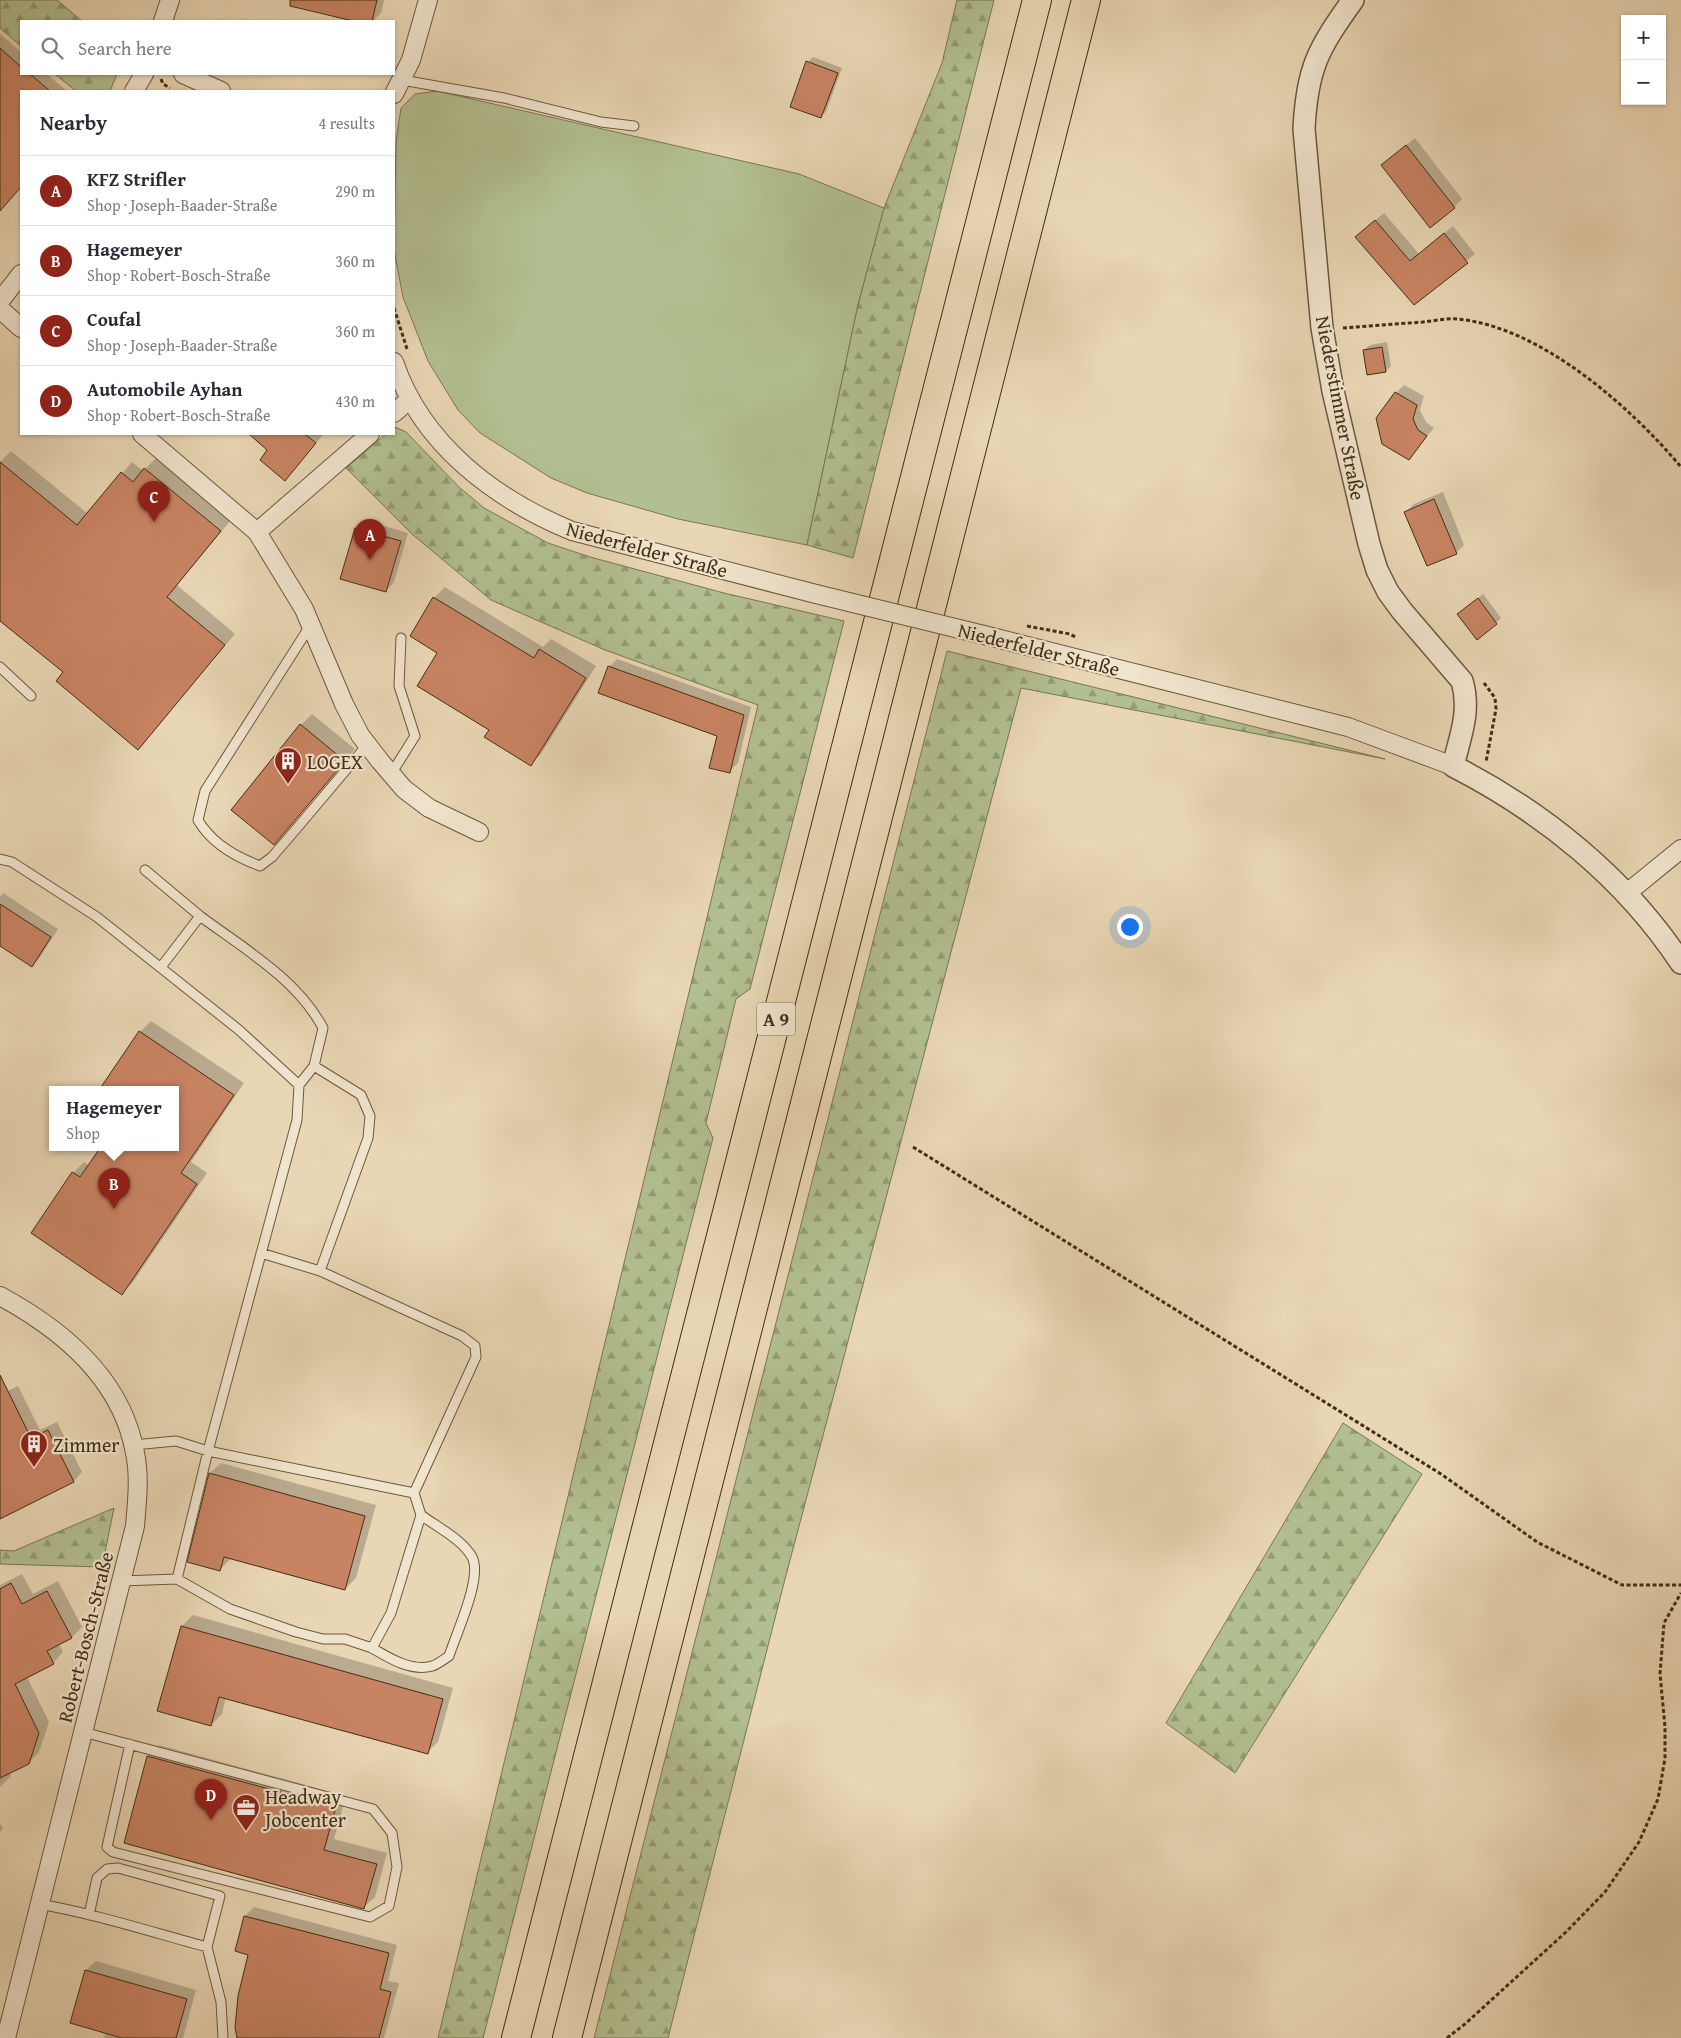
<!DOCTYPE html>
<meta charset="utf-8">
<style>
body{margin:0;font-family:"Gentium Book Plus",serif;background:#f7f7f7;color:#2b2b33}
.controls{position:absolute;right:15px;top:15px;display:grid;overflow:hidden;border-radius:0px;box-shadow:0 1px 4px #0004}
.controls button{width:45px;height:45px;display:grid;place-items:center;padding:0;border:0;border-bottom:1px solid #e1e1e2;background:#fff;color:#2b2b33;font:25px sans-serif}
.you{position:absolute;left:1129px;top:926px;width:18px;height:18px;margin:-12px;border:4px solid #fff;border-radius:50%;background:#1a73e8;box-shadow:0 0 0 8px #1a73e833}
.badge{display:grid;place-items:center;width:32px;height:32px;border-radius:50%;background:#8f2418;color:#fff;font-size:16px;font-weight:700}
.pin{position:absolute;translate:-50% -41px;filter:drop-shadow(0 1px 2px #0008)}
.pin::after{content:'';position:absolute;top:26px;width:18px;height:15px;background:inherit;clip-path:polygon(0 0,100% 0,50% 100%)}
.popup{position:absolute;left:49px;top:1086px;width:130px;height:65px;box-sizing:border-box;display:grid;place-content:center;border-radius:0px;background:#fff;filter:drop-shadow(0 1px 4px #0005);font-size:16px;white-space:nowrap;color:#7c7c81}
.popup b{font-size:19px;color:#2b2b33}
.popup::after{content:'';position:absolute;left:50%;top:100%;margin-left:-10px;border:10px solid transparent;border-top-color:#fff}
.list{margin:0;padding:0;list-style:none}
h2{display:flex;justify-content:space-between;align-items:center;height:65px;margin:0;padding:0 20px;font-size:21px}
h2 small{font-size:16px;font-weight:400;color:#7c7c81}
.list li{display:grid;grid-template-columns:32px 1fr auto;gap:15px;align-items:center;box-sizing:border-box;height:70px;padding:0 20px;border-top:1px solid #e1e1e2}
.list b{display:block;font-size:19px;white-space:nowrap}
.list p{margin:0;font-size:16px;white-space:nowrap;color:#7c7c81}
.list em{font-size:16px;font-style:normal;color:#7c7c81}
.icon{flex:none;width:28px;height:28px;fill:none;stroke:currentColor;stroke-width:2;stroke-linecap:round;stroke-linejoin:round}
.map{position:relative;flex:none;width:1681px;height:2038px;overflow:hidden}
.search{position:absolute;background:#fff;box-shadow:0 1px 4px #0004;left:20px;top:20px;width:375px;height:55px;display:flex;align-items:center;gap:12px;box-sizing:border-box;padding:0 18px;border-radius:0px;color:#7c7c81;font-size:19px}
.panel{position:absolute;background:#fff;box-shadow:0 1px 4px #0004;left:20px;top:90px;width:375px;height:345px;border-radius:0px}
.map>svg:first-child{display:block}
.grass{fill:#b2bf90;stroke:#7a7652}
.forest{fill:url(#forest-firs);stroke:#7a7652}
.shadow{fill:#0003}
.building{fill:#c88363;stroke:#422e13}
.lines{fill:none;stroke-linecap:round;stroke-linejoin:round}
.service-casing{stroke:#6c583b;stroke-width:11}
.minor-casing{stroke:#6c583b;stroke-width:20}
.tertiary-casing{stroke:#6c583b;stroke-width:24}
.motorway-casing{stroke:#422e13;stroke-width:30}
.path{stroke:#422e13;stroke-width:3;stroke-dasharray:4 2.5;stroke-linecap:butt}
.service{stroke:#f1e4ce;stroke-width:9}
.minor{stroke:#f1e4ce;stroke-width:18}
.tertiary{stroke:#f1e4ce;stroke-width:21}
.motorway{stroke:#e9d6b4;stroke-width:28}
.minor-bridge-casing{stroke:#6c583b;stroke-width:20;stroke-linecap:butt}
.minor-bridge{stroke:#f1e4ce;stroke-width:18}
.labels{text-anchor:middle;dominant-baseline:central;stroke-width:4.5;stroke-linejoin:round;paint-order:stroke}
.shield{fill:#f1e4ce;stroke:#76654b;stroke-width:1}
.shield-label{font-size:19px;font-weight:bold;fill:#422e13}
.street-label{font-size:20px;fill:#422e13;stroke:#f1e4ce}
.poi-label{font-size:20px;fill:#422e13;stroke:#f1e4ce;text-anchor:start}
</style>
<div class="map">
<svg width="1681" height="2038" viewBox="0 0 1681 2038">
<defs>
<pattern id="forest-firs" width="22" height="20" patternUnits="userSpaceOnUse" patternTransform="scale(1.25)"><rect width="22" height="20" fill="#b2bf90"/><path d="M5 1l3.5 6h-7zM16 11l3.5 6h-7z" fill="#929c74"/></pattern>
</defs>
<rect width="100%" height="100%" fill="#e9d6b4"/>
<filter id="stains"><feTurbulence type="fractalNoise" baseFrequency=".004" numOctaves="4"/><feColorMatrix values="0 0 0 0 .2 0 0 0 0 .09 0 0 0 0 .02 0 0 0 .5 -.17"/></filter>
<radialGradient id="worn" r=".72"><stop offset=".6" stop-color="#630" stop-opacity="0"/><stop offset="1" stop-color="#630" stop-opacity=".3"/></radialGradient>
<path class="grass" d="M437,91L799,174L884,208L858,305L807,545L678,519L587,493L551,478L480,433L458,410L428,361L403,297L394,250L396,142L401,108L415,94Z"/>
<path class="forest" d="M0,0H57L82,21H21V46L0,28Z
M957,0H994L853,558L807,545L858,305L884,208L942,63Z
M55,74H117L110,91H76Z
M395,427L406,432L459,487L484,508L548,543L590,557L724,593L844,621L750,989L736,999L706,1123L713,1138L483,2038H438L758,705L605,650L491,600L412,534L346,468L386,434H394Z
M947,651L1385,759L1021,688L785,1579L668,2038H594Z
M1343,1423L1422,1474L1235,1773L1166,1723Z
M114,1508L102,1567L0,1564V1550L14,1551Z"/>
<path class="shadow" d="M310,0H384L381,13L373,21H358L308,9Z
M0,34L21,52V74H47L67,91H21V186L11,199L0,204Z
M813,57L842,68L826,112L820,117L808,62Z
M1415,138L1462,199L1454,207L1382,165Z
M1384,213L1419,254L1453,226L1475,254L1414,303L1356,237Z
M1387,342L1391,366L1386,371L1364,350L1370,345Z
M1404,385L1424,396L1420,410L1426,422L1434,428L1409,458L1396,393Z
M251,434H324L285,479L269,450Z
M11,451L88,514L132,462L143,471L156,458L231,520L177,585L235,634L138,748L64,672L0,619V462Z
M1443,492L1464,545L1456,553L1406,512L1414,504Z
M364,520L408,533L394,582L386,591L356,528Z
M445,587L543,647L551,639L596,666L541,754L530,765L490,730L439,653L411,636L434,598Z
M1483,594L1501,618L1496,623L1462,612Z
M617,659L751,707L738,763L729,771L718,735L609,667Z
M312,714L355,749L274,843L301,725Z
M3,893L58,929L40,957L32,965L0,945V897Z
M151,1021L244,1083L191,1162L207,1173L133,1282L122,1293L73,1173L84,1162L90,1166L102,1148H175V1090H101L140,1032Z
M18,1386L40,1430L57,1422L82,1472L74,1481L0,1518V1395Z
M221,1463L376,1505L356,1578L345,1589L231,1558L220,1570L210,1473Z
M22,1574L33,1594L58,1581L82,1627L72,1637L59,1644L63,1652L53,1663L27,1677L49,1722L39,1752L28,1763L9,1772L11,1776L0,1787V1585Z
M193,1615L453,1688L438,1742L427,1753L226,1697L222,1714L211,1725L182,1626Z
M159,1745L346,1796L334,1839L387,1853L375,1897L364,1907L125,1842L148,1756Z
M0,1823L3,1829L0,1832Z
M254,1907L397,1945L388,1981L399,1983L384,2038H239L250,1954L237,1950L245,1916Z
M96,1961L196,1990L183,2038H104L105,2034L71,2022L86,1970Z"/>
<path class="building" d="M290,0H377L372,21H353L290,6Z
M0,48L21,67V74H30L50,91H21V187L0,211Z
M806,61L838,73L821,118L790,107Z
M1406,145L1455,208L1430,228L1381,165Z
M1375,220L1410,261L1444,233L1468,263L1414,305L1355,237Z
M1382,347L1386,372L1367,375L1363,350Z
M1395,392L1417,405L1413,419L1418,430L1427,436L1409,460L1382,444L1376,418Z
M249,434H305L316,443L285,481L260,460L267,450Z
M0,462L77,525L121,472L133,482L144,468L221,531L167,597L225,645L138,750L56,681L63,672L0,621Z
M1434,499L1457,554L1427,566L1404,512Z
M355,528L401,541L386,592L340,579Z
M433,597L534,658L539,649L586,678L531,766L484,737L489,730L417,686L437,653L410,636Z
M1478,598L1497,624L1477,640L1457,614Z
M608,666L744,715L730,773L709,768L717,736L598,693Z
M300,724L345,761L274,845L231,810Z
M0,904L51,937L32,967L0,946Z
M139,1031L234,1095L181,1173L197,1184L122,1295L31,1233L72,1172L80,1177L100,1148H175V1090H99Z
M0,1375L31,1438L48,1430L74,1482L0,1519Z
M209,1473L365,1516L345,1590L224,1557L220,1571L187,1562Z
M11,1583L22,1604L47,1591L72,1638L47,1651L54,1664L15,1684L39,1733L29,1764L0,1778V1589Z
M181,1626L443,1699L428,1754L219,1697L211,1726L157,1711Z
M147,1756L336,1807L324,1850L377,1864L364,1909L124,1843Z
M244,1916L389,1953L380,1989L391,1992L379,2038H237L235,2027L238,1996L248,1955L235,1951Z
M85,1970L187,1999L176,2038H122L70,2023Z"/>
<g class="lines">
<defs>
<path id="service" d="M402,80L504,98L601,122L634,126
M310,626L205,791L198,820C211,843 236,857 260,866L272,857L297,828L367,745
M0,667L31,696
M391,774L415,736L399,686L401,638
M0,859L12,862L97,917L239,1030L299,1085L297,1120L208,1451L176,1441L133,1445
M145,870L200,916
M161,967L200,916C243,948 297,979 323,1028L314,1066L299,1085
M261,1253L320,1271L368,1138L370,1116L361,1095L314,1066
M320,1271L462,1336L475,1346L476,1357L414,1493
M121,1581L177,1579L230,1609L296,1632L323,1639H345L372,1648L391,1613L421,1515L414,1493L208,1451L177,1579
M372,1648C389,1658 411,1672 432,1666C437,1665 444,1659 449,1656C456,1634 483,1577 472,1557C462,1539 437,1527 421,1515
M83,1732L373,1809L392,1833L397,1867L389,1906L370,1917L113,1852L107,1847L130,1744
M39,1904C96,1914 151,1932 207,1947L220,1896L118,1868L107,1869L97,1878L89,1915
M207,1947L221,2002L223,2038"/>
<path id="minor" d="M163,21L170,0
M183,74L221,91
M134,91L144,74
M394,94L411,60L428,0
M0,301L21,274
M0,309L21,328
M394,362C422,445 495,499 572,531L816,594
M394,413L410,399
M142,434L257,532L304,609L344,704L360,735L380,761L404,789L429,808L479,832
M257,532L370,434
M992,637L1348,727L1453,766
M1627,893L1681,849
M0,1296C63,1330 122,1379 135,1453C140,1477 137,1502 135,1526L6,2038"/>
<path id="tertiary" d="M1353,0C1318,49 1307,68 1304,129L1322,328L1333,391L1369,544L1377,570L1388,592L1402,611L1462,681C1471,711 1460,737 1453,766C1543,812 1625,878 1681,963"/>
<path id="motorway" d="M516,2038L1037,0
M567,2038L1086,0"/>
</defs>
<use href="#service" class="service-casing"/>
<use href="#minor" class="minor-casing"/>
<use href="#tertiary" class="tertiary-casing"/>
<use href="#motorway" class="motorway-casing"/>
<path class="path" d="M161,79L163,84L170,88
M394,308L407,349
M1343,328C1369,326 1396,324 1423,322C1434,321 1446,318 1457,319C1539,326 1630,406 1681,467
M1027,626L1070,634L1077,638
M1484,683L1495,698L1496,709L1486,762
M913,1147L1441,1474L1537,1542L1622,1585H1681
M1447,2038L1465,2024L1566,1932L1605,1892L1639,1842L1658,1799L1665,1758V1727L1660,1674L1664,1623L1681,1593"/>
<use href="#service" class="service"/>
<use href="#minor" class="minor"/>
<use href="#tertiary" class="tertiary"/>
<use href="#motorway" class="motorway"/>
<defs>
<path id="minor-bridge" d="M816,594L992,637"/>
</defs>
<use href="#minor-bridge" class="minor-bridge-casing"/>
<use href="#minor-bridge" class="minor-bridge"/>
</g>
<defs>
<symbol id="building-pin" viewBox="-11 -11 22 30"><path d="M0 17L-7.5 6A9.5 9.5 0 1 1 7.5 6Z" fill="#8f2418" stroke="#f1e4ce"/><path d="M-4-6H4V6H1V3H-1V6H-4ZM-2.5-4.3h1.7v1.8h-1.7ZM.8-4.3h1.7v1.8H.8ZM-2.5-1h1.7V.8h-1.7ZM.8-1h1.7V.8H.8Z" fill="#fff"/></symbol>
<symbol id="office-pin" viewBox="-11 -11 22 30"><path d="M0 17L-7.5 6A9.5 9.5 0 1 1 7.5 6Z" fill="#8f2418" stroke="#f1e4ce"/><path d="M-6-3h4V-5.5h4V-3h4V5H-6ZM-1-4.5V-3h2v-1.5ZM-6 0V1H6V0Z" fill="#fff"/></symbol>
</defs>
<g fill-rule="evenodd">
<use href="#building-pin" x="272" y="745" width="32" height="43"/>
<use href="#building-pin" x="18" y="1428" width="32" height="43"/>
<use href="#office-pin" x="230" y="1792" width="32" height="43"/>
</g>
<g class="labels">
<rect class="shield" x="757" y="1002.5" width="38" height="33" rx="4"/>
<g class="shield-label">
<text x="776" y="1019">A 9</text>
</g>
<g class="street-label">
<text transform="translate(1341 408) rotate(79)">Niederstimmer Straße</text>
<text transform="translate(647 549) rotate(15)">Niederfelder Straße</text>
<text transform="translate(1039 649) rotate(14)">Niederfelder Straße</text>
<text transform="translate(85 1637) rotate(-76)">Robert-Bosch-Straße</text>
</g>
<g class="poi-label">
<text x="307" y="761">LOGEX</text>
<text x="53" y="1444">Zimmer</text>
<text x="265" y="1796">Headway<tspan x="265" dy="23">Jobcenter</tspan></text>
</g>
</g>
<rect width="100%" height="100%" filter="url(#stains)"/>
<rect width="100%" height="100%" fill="url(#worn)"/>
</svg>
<div class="controls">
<button>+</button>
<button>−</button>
</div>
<div class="you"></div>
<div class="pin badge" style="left:370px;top:560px">A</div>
<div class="pin badge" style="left:114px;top:1209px">B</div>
<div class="popup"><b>Hagemeyer</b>Shop</div>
<div class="pin badge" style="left:154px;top:522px">C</div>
<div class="pin badge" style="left:211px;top:1820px">D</div>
<div class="search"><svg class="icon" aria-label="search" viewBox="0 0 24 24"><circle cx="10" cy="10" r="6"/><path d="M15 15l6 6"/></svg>Search here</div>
<section class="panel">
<h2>Nearby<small>4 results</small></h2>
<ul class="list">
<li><span class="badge">A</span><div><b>KFZ Strifler</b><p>Shop · Joseph-Baader-Straße</p></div><em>290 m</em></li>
<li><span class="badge">B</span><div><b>Hagemeyer</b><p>Shop · Robert-Bosch-Straße</p></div><em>360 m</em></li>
<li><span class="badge">C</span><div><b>Coufal</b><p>Shop · Joseph-Baader-Straße</p></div><em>360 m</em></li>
<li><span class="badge">D</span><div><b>Automobile Ayhan</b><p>Shop · Robert-Bosch-Straße</p></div><em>430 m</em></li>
</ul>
</section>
</div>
